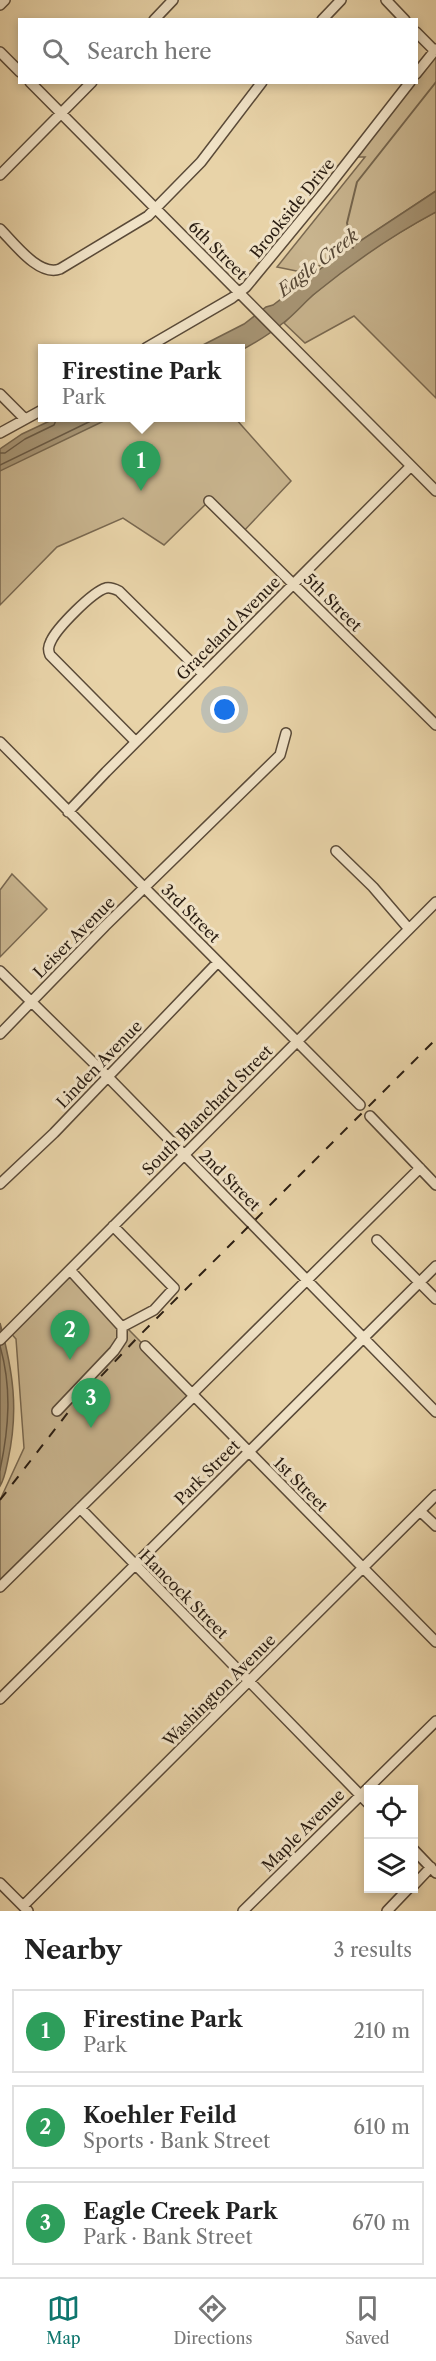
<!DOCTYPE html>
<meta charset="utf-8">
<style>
body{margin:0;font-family:"Libre Caslon Text",serif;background:#f2f2f2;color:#222}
.controls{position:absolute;right:18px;bottom:18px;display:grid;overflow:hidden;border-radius:0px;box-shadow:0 3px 9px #0003}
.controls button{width:54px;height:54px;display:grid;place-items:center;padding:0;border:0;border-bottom:2px solid #e0e0e0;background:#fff;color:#222;font:30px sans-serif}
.you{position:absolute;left:225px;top:710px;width:21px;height:21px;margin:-15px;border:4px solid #fff;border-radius:50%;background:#1a73e8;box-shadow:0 0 0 9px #1a73e833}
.badge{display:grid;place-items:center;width:39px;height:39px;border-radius:50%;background:#0f766e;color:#fff;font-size:20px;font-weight:700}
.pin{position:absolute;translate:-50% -50px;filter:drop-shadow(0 2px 3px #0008)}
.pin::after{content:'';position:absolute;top:32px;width:21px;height:18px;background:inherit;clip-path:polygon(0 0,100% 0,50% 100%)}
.popup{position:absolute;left:38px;top:344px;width:207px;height:78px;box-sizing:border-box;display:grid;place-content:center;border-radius:0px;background:#fff;filter:drop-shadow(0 2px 4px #0005);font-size:20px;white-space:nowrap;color:#767676}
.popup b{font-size:22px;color:#222}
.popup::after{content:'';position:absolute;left:50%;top:100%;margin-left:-12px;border:12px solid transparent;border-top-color:#fff}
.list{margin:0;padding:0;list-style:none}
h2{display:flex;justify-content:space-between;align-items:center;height:78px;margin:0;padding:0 24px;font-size:26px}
h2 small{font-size:20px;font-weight:400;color:#767676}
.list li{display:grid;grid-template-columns:39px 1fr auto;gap:18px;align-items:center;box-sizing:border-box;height:84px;margin:0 12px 12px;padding:0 12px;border:2px solid #e0e0e0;border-radius:0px}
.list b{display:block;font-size:22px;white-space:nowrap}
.list p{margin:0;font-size:20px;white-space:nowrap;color:#767676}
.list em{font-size:20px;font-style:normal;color:#767676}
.icon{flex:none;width:33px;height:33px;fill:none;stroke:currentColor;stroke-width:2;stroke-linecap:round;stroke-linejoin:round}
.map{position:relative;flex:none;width:436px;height:1911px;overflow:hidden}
.search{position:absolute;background:#fff;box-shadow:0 3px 9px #0003;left:18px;right:18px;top:18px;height:66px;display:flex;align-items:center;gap:15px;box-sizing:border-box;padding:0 21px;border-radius:0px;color:#767676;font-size:22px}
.sheet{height:366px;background:#fff}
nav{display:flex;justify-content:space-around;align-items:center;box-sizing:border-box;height:84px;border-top:2px solid #e0e0e0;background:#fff;font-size:16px;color:#767676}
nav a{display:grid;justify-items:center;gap:3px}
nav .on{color:#0f766e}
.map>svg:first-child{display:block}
.green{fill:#c8b48e;stroke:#796850;stroke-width:1.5}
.water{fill:#a79575;stroke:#75654d;stroke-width:1.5}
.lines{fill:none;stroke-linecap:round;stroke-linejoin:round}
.shore{stroke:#685944;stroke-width:1.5}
.stream{stroke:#75654d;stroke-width:2}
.minor-casing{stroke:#5a4a38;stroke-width:12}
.minor{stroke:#f0e2c6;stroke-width:9}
.rail{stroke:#2a1d12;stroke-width:2;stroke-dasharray:10 10;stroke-linecap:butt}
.labels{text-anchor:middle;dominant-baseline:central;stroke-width:6;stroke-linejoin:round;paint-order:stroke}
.street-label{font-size:16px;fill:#2a1d12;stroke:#f0e2c6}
.water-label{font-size:18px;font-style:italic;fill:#564735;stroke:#f0e2c6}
</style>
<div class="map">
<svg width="436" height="1911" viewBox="0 0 436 1911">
<rect width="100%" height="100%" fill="#e8d3a8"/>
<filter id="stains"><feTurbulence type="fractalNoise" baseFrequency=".00333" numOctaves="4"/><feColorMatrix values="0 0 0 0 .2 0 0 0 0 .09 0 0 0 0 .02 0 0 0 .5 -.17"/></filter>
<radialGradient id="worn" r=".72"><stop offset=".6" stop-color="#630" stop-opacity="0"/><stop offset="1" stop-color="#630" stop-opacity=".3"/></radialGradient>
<path class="green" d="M436,49V191L336,257L306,273L277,267L365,157H352L410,83L416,82L417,74Z
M436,212V398L354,316L305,343L284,323C326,278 382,241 436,212Z
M84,418H235L291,481L241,534L209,501L164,545L123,518L57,547L0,605V460Z
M12,874L47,909L0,957V890Z
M70,1270L194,1396L0,1588V1500L24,1448L16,1339L9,1331Z"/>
<path class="water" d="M436,191V212C393,235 351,264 313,295C303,304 294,315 283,323C270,334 255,343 240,351V348H197L244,324L266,307L273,305L336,257Z
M56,418H110L0,471V449L22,434Z
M0,1323C13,1371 19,1410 8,1460C6,1469 5,1478 0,1486Z"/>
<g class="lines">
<path class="shore" d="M0,453H5L25,439L54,425L57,418
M0,465L97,418
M0,1470C9,1428 12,1388 0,1346"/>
<path class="stream" d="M353,248L347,223L357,182L436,82"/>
<defs>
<path id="minor" d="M386,0L405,20
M0,5L5,0
M154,20L173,0
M322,20L341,0
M416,32L434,50
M0,52L20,72
M416,74L436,49
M30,82L436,491
M0,175L92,82
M0,229C14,243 39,277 60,269L148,216L201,162L262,82
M146,348L232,298L246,287L325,191L410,82
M0,394L25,419
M0,433L42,410
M209,501L436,725
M0,742L360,1105
M136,742L50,655C48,650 48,647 51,641C57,628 92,592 106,588C111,587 115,589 119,591L203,674
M68,812L106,772L411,466
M336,851L373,887L409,929
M0,971L107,1076L436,1412
M0,1034L105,926L280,755L286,733
M370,1116L436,1185
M0,1184L54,1133L218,962
M377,1240L436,1299
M70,1270L122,1327
M0,1340L436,902
M145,1346L436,1642
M192,1394L420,1168
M57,1411L114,1351L122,1339V1327L154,1310L174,1288L113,1226
M80,1508L368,1803
M420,1511L436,1526
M0,1587L194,1396
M0,1699L436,1266
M414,1850L436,1873
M0,1883L28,1911
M414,1885L431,1867
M23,1906L436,1495
M243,1911L436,1721
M387,1911L409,1888"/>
</defs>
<use href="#minor" class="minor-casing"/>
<use href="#minor" class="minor"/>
<path class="rail" d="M0,1500L73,1406L137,1338L436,1039"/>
</g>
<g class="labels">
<g class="street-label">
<text transform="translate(292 208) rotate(-51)">Brookside Drive</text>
<text transform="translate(218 250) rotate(45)">6th Street</text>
<text transform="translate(333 602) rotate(45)">5th Street</text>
<text transform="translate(228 628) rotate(-45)">Graceland Avenue</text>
<text transform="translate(191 913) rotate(45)">3rd Street</text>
<text transform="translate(74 937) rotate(-45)">Leiser Avenue</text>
<text transform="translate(99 1064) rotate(-46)">Linden Avenue</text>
<text transform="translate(207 1110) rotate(-45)">South Blanchard Street</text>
<text transform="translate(230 1180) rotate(45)">2nd Street</text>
<text transform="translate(207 1472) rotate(-45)">Park Street</text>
<text transform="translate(301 1484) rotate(45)">1st Street</text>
<text transform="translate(184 1594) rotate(45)">Hancock Street</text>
<text transform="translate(219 1690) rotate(-45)">Washington Avenue</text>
<text transform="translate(303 1830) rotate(-45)">Maple Avenue</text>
</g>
<g class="water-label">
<text transform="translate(318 263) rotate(-38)">Eagle Creek</text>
</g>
</g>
<rect width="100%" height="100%" filter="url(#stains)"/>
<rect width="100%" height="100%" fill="url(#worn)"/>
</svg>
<div class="controls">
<button><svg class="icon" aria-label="locate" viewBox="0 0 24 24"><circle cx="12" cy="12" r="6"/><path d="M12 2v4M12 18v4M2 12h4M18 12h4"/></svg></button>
<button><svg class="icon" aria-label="layers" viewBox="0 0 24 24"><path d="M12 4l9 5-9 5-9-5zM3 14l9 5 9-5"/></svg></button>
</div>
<div class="you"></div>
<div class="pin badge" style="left:141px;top:491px;background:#2e9e5b">1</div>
<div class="popup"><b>Firestine Park</b>Park</div>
<div class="pin badge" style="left:70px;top:1360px;background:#2e9e5b">2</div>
<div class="pin badge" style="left:91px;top:1428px;background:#2e9e5b">3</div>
<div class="search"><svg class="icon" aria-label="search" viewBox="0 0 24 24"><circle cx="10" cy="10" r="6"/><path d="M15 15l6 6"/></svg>Search here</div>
</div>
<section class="sheet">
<h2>Nearby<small>3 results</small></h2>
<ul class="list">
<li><span class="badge" style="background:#2e9e5b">1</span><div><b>Firestine Park</b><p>Park</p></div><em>210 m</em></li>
<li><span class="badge" style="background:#2e9e5b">2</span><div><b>Koehler Feild</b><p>Sports · Bank Street</p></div><em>610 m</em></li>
<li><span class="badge" style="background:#2e9e5b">3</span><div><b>Eagle Creek Park</b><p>Park · Bank Street</p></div><em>670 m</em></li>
</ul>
</section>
<nav>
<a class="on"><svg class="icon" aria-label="map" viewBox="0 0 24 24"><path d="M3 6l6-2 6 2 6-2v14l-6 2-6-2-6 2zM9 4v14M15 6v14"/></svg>Map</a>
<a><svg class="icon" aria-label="directions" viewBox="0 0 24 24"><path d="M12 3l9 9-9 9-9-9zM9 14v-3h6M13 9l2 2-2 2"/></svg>Directions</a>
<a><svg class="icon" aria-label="saved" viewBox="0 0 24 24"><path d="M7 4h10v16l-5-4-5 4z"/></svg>Saved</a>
</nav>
